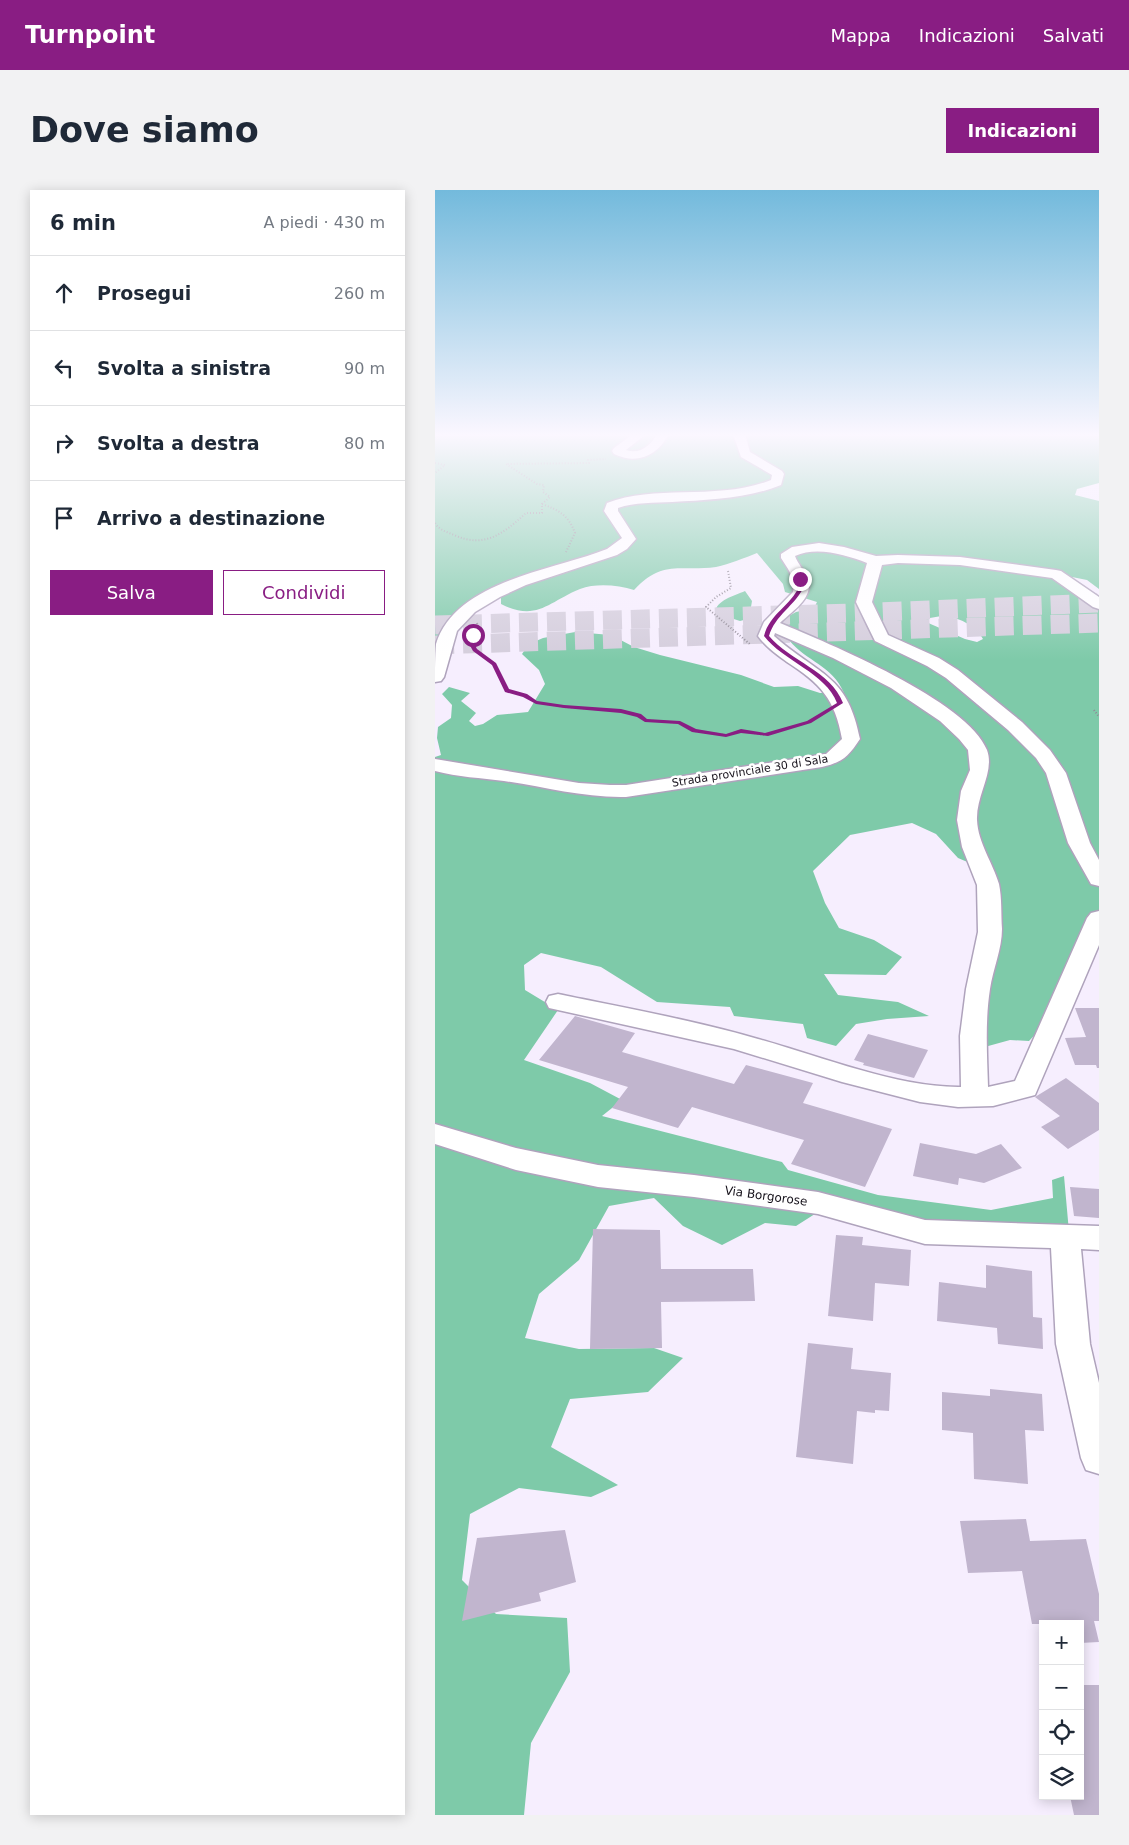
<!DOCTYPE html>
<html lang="it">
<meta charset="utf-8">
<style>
body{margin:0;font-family:"DejaVu Sans",sans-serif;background:#f2f2f3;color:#1f2937}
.controls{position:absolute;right:15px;bottom:15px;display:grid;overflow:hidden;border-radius:0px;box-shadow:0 2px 12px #0003}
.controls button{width:45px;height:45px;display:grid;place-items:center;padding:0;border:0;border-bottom:1px solid #e0e1e3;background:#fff;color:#1f2937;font:25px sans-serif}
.stop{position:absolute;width:15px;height:15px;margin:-11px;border:4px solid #891d83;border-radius:50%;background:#fff}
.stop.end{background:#891d83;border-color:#fff;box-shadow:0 1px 5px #0008}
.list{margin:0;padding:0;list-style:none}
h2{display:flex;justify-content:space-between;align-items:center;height:65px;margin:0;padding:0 20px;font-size:21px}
h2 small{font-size:16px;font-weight:400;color:#747a83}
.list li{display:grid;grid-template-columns:32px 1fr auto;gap:15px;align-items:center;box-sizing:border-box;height:75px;padding:0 20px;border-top:1px solid #e0e1e3}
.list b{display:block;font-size:19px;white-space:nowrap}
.list em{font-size:16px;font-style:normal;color:#747a83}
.actions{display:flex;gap:10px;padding:15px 20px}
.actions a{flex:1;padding:11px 0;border:1px solid #891d83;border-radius:0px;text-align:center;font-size:18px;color:#891d83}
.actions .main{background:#891d83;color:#fff}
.icon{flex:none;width:28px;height:28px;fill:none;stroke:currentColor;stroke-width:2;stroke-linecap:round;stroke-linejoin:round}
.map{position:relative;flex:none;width:664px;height:1625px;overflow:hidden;border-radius:0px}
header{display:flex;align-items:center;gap:30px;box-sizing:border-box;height:70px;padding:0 25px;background:#891d83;color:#fff}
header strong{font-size:24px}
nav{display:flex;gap:28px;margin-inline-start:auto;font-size:18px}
.intro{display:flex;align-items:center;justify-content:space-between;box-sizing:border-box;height:120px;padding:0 30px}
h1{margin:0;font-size:35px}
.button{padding:12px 22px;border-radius:0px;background:#891d83;color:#fff;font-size:18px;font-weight:700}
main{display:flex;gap:30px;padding:0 30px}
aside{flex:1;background:#fff;border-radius:0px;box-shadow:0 2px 12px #0003}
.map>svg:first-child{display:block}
.forest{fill:#7ecaa9;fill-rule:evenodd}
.building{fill:#c1b5ce}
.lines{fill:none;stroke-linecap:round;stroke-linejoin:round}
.highway-tunnel{stroke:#d4cddc;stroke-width:19;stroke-dasharray:19 9;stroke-linecap:butt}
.minor-casing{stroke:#afa3bc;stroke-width:3}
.path{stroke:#908a96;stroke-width:2;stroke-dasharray:1 2;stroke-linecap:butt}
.minor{fill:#fff;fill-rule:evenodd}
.route{fill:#891d83}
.labels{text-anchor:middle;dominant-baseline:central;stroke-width:5;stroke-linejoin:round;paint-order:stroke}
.far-street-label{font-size:11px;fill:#16121b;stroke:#fff}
.street-label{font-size:12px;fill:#16121b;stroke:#fff}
</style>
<header>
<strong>Turnpoint</strong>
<nav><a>Mappa</a><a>Indicazioni</a><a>Salvati</a></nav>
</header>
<div class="intro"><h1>Dove siamo</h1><a class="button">Indicazioni</a></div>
<main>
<aside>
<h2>6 min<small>A piedi · 430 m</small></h2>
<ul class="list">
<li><svg class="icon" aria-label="ahead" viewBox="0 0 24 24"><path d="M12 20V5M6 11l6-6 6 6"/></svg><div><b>Prosegui</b></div><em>260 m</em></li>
<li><svg class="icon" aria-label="left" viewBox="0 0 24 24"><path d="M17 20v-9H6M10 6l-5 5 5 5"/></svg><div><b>Svolta a sinistra</b></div><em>90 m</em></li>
<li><svg class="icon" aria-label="right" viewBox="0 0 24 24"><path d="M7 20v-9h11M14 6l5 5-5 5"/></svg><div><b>Svolta a destra</b></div><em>80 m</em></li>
<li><svg class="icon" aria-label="arrive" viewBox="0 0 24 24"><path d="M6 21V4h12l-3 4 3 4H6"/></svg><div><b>Arrivo a destinazione</b></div></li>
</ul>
<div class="actions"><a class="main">Salva</a><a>Condividi</a></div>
</aside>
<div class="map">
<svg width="664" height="1625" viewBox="0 0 664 1625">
<rect width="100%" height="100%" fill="#f6eefe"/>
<path class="forest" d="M0,244H664V293L642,299L640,305L664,311V399L652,390L632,386L623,392L634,401L664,418V755L620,799L609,835L594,851L575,850L546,858L556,682L523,668L501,644L477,633L415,645L378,681L390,713L404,738L439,750L467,767L451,785L389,784L403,805L463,812L494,826L452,829L421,834L401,856L372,848L368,834L299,826L295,817L222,812L166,777L106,763L89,775L90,800L123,820L89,870L155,893L187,910L167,926L347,972L353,980L443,1005L556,1020L618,1008L617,990L629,986L634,1042L383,1022L361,1036L330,1033L287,1055L248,1036L219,1008L174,1016L144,1070L104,1104L90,1148L144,1159L219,1158L248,1168L213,1202L135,1209L116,1257L183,1295L156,1307L84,1298L35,1324L27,1390L61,1424L132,1428L135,1482L96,1553L89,1625H0V567L6,565L2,548L3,537L16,528L17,515L7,504L14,497L35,503L26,511L41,523L34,531L40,536L48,534L62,525L93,522L110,494L104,480L87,464L94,454L108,448L140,442L176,445L199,457L225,465L306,485L339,497L363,496L385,503H409C397,475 372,472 354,450L369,447L351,437L352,427L361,422L379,418L382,412L350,402L348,394L322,363C309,368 295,374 281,377C245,382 228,369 199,400C183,395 161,393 145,399C113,412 102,432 66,414V408L54,406L15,431L7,441L0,463ZM512,425C526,430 541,435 548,449L542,452L530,449L491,432L495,428Z
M310,401L317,411L316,417L312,420L320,427L305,431L280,423C281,410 299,406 310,401Z"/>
<path class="building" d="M640,818H664V878H662L661,875H640L630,848L651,847Z
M140,826L200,843L187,862L299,894L311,875L378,893L368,913L457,939L430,997L356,974L369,950L257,917L243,938L177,918L193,897L104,870Z
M433,844L493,860L479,888L428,875L429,873L419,870Z
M631,888L664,913V940L633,959L606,937L625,926L600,907Z
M485,953L541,964L566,954L587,978L549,993L524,988L523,995L478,986Z
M635,997L664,999V1028L639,1026Z
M158,1039L225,1040L226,1079H318L320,1111L226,1112L227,1158L155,1159Z
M401,1045L428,1047L427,1055L476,1060L474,1096L440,1093L438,1131L393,1126Z
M551,1075L597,1081L598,1127L607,1128L608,1159L563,1154L562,1138L502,1131L504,1092L551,1098Z
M373,1153L418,1158L416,1179L456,1183L454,1221L440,1220V1223L422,1221L418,1274L361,1267Z
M555,1199L607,1204L609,1241L590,1240L593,1294L539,1289L538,1243L507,1240V1202L555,1206Z
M591,1329L595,1351L651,1349L664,1404V1431H659L664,1452L645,1453V1434H597L587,1381L533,1383L525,1331Z
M130,1340L141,1392L104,1403L106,1411L27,1431L42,1348Z
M645,1495H664V1625H639L635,1606H645Z"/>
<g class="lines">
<path class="highway-tunnel" d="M0,435L418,423L664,413
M0,455L664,433"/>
<defs>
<path id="minor" d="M198,244H211L191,260C205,265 216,255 222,244H234C222,266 202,275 179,264L177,261L179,258Z
M298,244H310L315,262L347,281L349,284L346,295C312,309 273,310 237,312C219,313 200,312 183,318V321L201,349L192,359L182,365L91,395L65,407L40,422L22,441L9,487L6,491L0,492C0,480 0,465 1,454C19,394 110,381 161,363L172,359L187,348L169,321L172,313C221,294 284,311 336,290L337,285L306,267Z
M384,353L409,357L441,366L463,365L525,367L621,380L626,381L664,407V419L658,417L617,388L525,375L463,373L447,375L437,412L453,445L504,468L523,480L587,532L615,560L631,583L655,653L664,670V696L656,694L633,653L611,583L601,568L573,540L511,488L492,476L440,451L421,412L432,373C411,365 382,356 360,366C363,374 369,380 372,387C381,407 357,421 345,433C393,453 533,511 552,560C560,582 541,605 542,630C543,653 558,673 564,694C567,708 566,725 567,739C567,759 558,779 555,799C550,831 552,864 553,897L580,891L652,728L656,723L664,721V755L600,905L558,916L523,917L485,912L407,892L299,859L114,818L111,812L114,806L123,804C190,818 258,830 323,849C385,866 463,898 526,897L525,846L531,799L543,742L542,695L527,657L522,630L526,601L535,580L533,560L524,549L505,531L456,498L398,468L340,443L339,446L346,452C389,487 413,488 425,549C413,567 408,572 387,577L191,607C149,608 110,597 69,591C46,588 23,587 0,581V569L144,593L175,595H191L391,564L407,549C400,509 385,493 352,472C341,464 331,457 323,446L329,432L358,402C361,389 353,379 346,368V364L357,357Z
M0,934L81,958L163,975L259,985L383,1002L490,1030L664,1036V1060L646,1059L655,1154L664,1193V1284L651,1280L646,1268L621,1154L616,1058L490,1054L383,1024L259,1007L163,997L81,980L0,954Z"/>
</defs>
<use href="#minor" class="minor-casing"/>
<path class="path" d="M0,273L10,275L0,283
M107,314L115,307L108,302L109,295L102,294L71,274L154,273L153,270L171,269
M0,333C4,340 12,342 19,345C50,359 69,343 91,323H107V314C124,320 134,326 140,343L131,362
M293,381L296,398L281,407L271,417L316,455
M42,433L44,438L34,450L40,460L59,474L72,501L90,505L101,512L129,517L186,521L204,525L210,530L245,533L259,541L291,545L306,541L330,545L374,532L391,522
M659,520L664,527"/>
<use href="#minor" class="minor"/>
</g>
<linearGradient id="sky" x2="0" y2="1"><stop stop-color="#73badc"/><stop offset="0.52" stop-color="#fbf7ff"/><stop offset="1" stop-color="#fbf7ff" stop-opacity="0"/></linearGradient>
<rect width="664" height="471" fill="url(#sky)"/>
<path class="route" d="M365,387L370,395C360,416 340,425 334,446C355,471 396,481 408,513L376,533L333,546L306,543L291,547L257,542L243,534L210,532L202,527L186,523L129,518L101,514L88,507L70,502L57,475L38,461L32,450L36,443H40L37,450L42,459L61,473L74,499L92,504L102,511L129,515L186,519L206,524L212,529L245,531L261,539L291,544L306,539L330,543L372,531L402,513C391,483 348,471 329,446C335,423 355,417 365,395L363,389Z"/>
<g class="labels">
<g class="far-street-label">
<text transform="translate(315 581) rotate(-9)">Strada provinciale 30 di Sala</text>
</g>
<g class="street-label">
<text transform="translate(331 1006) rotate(8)">Via Borgorose</text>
</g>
</g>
</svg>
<div class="controls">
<button>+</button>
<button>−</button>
<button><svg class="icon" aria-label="locate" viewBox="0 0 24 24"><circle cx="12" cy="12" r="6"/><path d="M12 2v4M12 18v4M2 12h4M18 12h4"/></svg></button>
<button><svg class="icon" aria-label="layers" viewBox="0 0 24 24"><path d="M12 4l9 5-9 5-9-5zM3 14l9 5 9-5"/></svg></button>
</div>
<div class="stop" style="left:38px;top:445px"></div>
<div class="stop end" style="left:365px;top:389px"></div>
</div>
</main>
